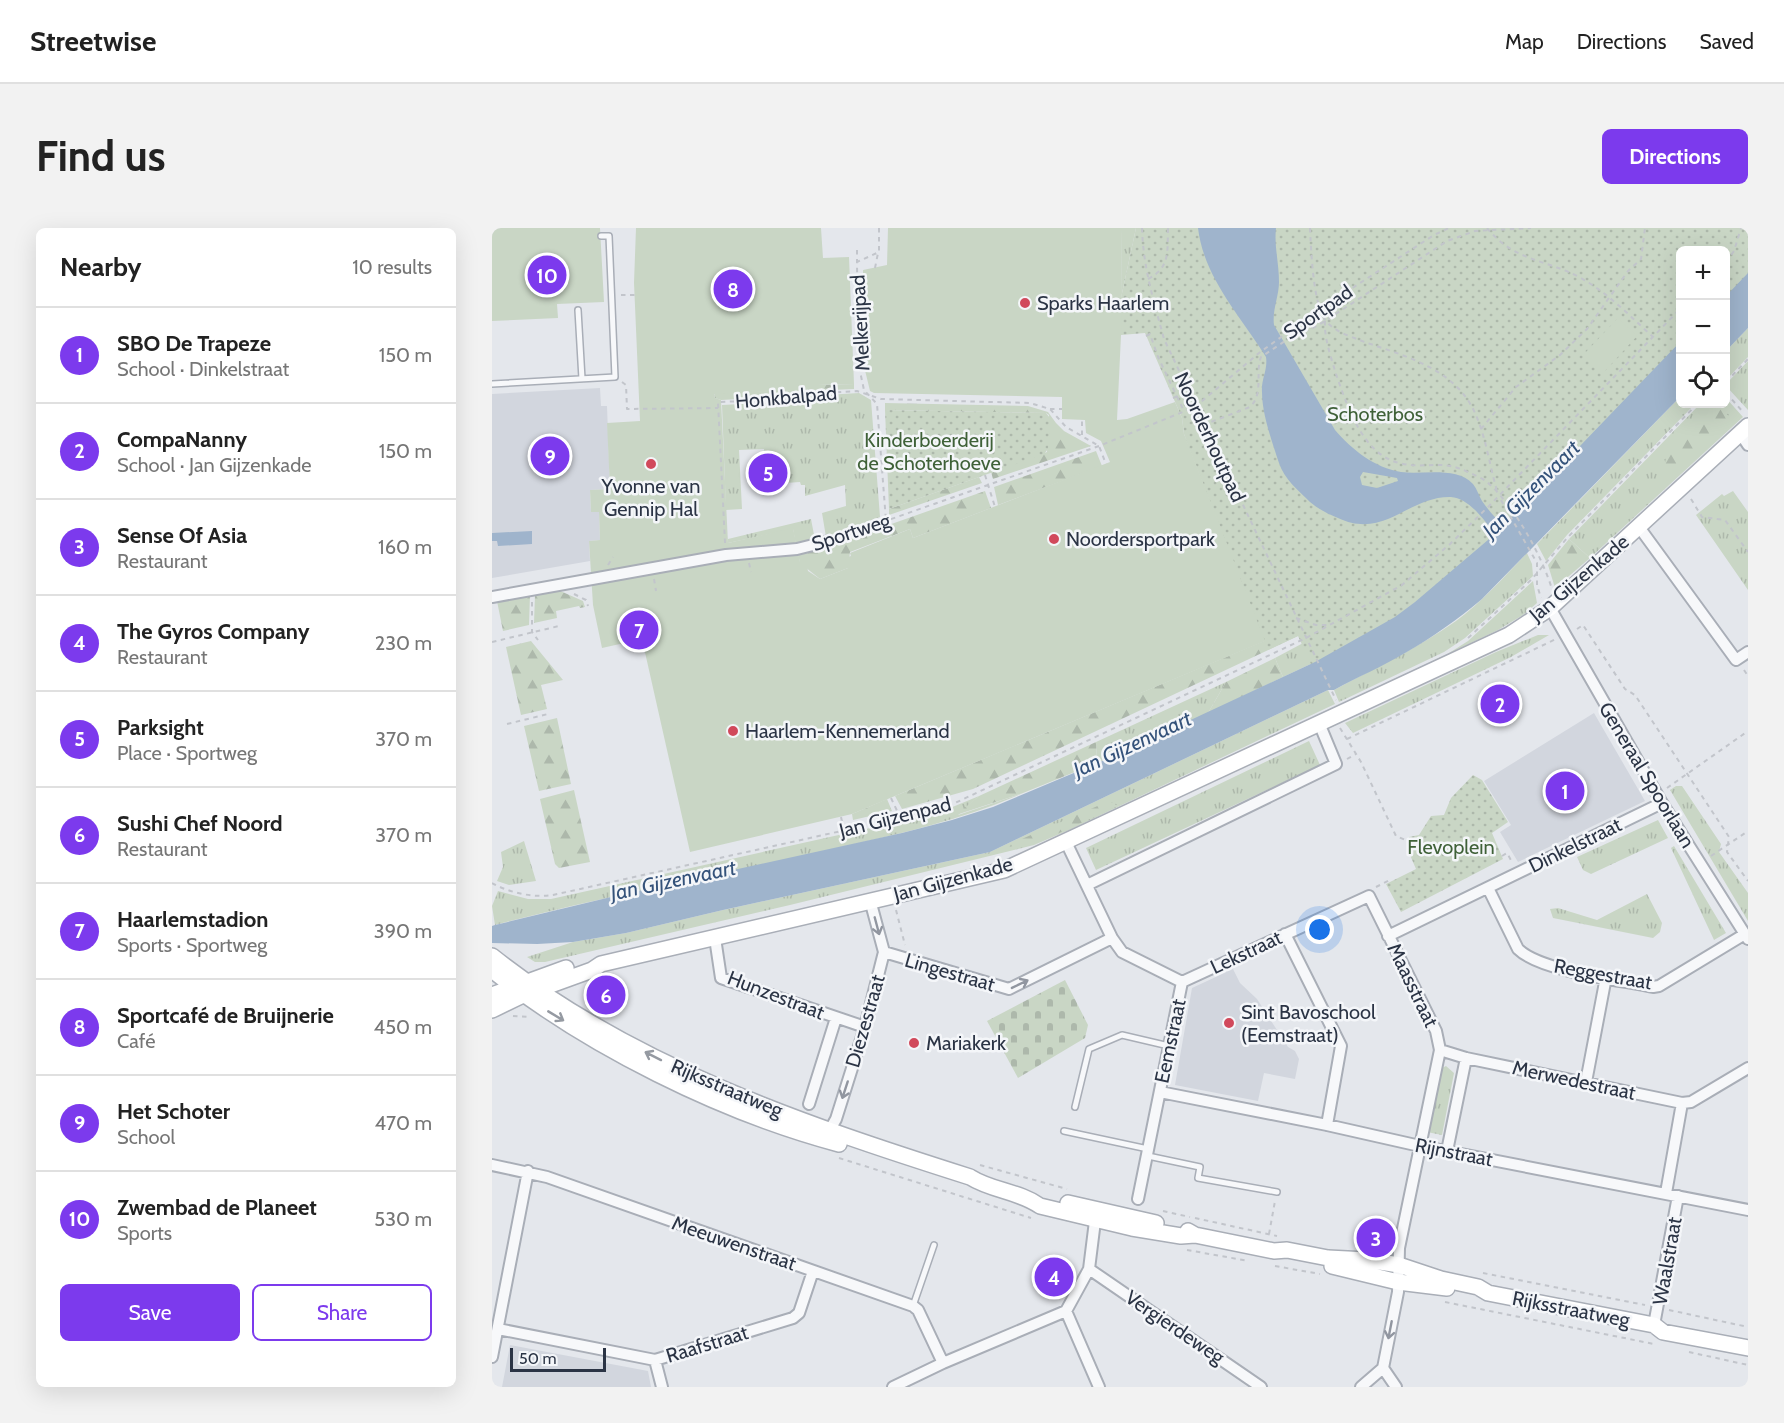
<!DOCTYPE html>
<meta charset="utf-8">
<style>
body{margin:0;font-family:Cabin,sans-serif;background:#f2f2f2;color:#222}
.controls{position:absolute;right:18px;top:18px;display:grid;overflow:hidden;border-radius:9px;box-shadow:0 6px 24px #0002}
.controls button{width:54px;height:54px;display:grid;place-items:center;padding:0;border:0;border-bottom:2px solid #e0e0e0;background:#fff;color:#222;font:30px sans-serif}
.scale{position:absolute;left:18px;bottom:15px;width:96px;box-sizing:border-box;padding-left:6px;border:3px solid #2b3445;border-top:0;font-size:16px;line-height:21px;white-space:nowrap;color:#2b3445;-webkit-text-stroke:4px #f4f6f9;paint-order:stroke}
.you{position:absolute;left:828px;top:702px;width:21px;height:21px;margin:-15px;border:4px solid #fff;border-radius:50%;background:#1a73e8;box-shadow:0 0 0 9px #1a73e833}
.badge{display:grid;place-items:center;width:39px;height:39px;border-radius:50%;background:#7c3aed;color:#fff;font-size:20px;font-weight:700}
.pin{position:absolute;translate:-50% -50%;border:3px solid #fff;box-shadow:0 2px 6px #0006}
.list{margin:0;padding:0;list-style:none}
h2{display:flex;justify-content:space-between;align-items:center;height:78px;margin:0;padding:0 24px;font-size:26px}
h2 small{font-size:20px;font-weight:400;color:#767676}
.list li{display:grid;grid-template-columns:39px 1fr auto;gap:18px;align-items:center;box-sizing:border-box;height:96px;padding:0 24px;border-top:2px solid #e0e0e0}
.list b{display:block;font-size:22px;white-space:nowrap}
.list p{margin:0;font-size:20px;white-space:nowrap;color:#767676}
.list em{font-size:20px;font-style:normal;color:#767676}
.actions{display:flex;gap:12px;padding:18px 24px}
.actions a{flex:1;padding:14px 0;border:2px solid #7c3aed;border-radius:9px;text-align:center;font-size:21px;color:#7c3aed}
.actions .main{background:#7c3aed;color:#fff}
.icon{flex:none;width:33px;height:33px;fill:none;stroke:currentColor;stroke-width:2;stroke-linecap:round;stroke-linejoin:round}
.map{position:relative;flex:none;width:1256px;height:1159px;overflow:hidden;border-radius:9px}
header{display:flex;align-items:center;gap:36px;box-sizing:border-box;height:84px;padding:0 30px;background:#fff;border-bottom:2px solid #e0e0e0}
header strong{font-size:28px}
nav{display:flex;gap:33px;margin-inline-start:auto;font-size:21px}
.intro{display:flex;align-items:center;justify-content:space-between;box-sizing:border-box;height:144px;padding:0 36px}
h1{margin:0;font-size:42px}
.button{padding:15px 27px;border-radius:9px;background:#7c3aed;color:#fff;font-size:21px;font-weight:700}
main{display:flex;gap:36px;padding:0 36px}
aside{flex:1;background:#fff;border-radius:9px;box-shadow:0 6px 24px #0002}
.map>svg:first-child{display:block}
.built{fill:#d2d6de}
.grass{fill:url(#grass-tufts)}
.forest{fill:url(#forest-firs)}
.cemetery{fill:url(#cemetery-stones)}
.park{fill:url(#park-dots)}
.pitch{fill:#c9d6c5}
.water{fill:#9fb4cc;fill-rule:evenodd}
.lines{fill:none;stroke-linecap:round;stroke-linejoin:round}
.lane-casing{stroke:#a9aeb7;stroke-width:8}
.street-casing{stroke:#a9aeb7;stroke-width:14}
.secondary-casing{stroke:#a9aeb7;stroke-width:18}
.path{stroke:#c2c5cb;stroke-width:2;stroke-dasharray:4.5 4.5;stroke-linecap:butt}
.lane{stroke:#f7f8fa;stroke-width:5}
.street{stroke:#f7f8fa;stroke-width:10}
.secondary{stroke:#fff;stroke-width:15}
.oneway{stroke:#9196a0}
.oneway2{stroke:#959aa2}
.poi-dot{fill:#d1495b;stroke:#f4f6f9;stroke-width:2}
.labels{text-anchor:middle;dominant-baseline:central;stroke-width:5;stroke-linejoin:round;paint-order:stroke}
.poi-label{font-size:20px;fill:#2b3445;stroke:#f4f6f9;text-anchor:start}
.street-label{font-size:20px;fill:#2b3445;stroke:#f4f6f9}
.park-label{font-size:20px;fill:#3f6138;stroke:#f4f6f9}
.water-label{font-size:21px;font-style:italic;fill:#34527a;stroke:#f4f6f9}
</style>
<header>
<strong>Streetwise</strong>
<nav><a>Map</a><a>Directions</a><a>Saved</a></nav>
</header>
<div class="intro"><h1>Find us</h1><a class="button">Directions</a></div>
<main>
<aside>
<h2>Nearby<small>10 results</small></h2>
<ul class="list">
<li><span class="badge">1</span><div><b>SBO De Trapeze</b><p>School · Dinkelstraat</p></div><em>150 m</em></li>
<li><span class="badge">2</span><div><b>CompaNanny</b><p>School · Jan Gijzenkade</p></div><em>150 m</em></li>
<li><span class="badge">3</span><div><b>Sense Of Asia</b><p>Restaurant</p></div><em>160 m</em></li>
<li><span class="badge">4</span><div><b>The Gyros Company</b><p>Restaurant</p></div><em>230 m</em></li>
<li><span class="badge">5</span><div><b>Parksight</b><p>Place · Sportweg</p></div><em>370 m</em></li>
<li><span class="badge">6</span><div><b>Sushi Chef Noord</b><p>Restaurant</p></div><em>370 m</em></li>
<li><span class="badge">7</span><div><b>Haarlemstadion</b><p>Sports · Sportweg</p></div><em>390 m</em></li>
<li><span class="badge">8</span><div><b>Sportcafé de Bruijnerie</b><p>Café</p></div><em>450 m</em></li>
<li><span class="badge">9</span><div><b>Het Schoter</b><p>School</p></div><em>470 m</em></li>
<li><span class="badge">10</span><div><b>Zwembad de Planeet</b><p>Sports</p></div><em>530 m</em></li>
</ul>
<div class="actions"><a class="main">Save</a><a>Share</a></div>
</aside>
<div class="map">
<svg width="1256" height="1159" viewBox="0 0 1256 1159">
<defs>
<pattern id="grass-tufts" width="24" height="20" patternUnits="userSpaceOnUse" patternTransform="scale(1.5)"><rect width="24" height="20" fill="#c9d6c5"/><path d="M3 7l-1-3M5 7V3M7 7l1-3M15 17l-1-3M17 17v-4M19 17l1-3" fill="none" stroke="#adb8ab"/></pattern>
<pattern id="forest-firs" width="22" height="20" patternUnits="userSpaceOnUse" patternTransform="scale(1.5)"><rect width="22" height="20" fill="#c9d6c5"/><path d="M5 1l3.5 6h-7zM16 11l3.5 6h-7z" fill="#adb8ab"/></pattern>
<pattern id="cemetery-stones" width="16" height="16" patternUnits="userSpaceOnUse" patternTransform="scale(1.5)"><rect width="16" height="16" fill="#c9d6c5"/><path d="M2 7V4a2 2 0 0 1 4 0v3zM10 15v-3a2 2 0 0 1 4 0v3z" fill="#adb8ab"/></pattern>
<pattern id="park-dots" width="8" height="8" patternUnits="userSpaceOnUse" patternTransform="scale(1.5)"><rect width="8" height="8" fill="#c9d6c5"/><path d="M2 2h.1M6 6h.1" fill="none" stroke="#adb8ab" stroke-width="1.8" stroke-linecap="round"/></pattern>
</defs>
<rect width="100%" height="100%" fill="#e4e7ec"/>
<path class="built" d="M108,160L109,178H115L118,261L98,262L99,284H107L108,312L97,313L98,333L0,350V166Z
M1102,485L1153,573L1026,634L1008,604L1019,597L992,553Z
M741,741L748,755L765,771L796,819L803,823L807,831L803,851L772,845L766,873L683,857L700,760Z
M18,1117L156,1143L159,1159H10Z"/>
<path class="grass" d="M630,0H644L629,70Z
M1256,100V129L1234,152V123Z
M1256,133V182L1234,158V156Z
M367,165L379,172L388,289L334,309L330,285L354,278L353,257L313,268V257H309L308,254L293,255L292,231L291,236H282V232L281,235H273L272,221L247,222L250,281L234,282L230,177L306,173L317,168Z
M1188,169V176H1203L1075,307L1054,333L1045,316Z
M1234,170L1251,189L1098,330L1077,311L1208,176H1234Z
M1241,263L1256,284V362L1204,287L1230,266L1232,268Z
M319,291L323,312L304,317L301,301L236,315V311Z
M1035,325L1040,336L1041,348L973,410L952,424L847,474L842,462C883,440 926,420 964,393C990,374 1012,349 1035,325Z
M1041,353L1045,375L1031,387L1006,402L840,481L954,427L976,413Z
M1046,407H1057L1019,429L861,505L853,495L1004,424Z
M813,414L823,434L791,449L783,430Z
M734,454L716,485L605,535L604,514Z
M836,462L843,476L577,602L542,617L298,677L53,734H43L35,729L81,714L134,705L231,682L498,624Z
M817,513L828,537L604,642L594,620Z
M1184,558H1190L1229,616L1227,624L1256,665V693L1178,562Z
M531,565C473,591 411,605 349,619C234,646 117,667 3,697L0,678L6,663L36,671H59L446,585L487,568L466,587Z
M1166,592L1176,610L1099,646L1091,642L1085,629Z
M32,613L44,653L17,657L5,653L11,639L9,624Z
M1182,618L1234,705L1222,712L1179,620Z
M1155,666L1170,695L1168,704L1161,710L1061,690L1058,681L1066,680L1105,692Z
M954,838L962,845L950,907L935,904L948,841Z"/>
<path class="forest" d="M362,156V161L316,163L304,168L229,172L223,170L222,165L326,161V157Z
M393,175L536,178L556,184L564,195L572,203L599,218L501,251L499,244L555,224L557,187L554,185L393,182Z
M1218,176H1224L1241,192L1218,214L1169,253L1176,221Z
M692,207L806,408L481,561L410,581L403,568L772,413Z
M604,223L610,238L506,277L502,259Z
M487,249L490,255L397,287V281Z
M493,263L499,280L421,310L418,301L358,324L356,340L328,351L308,335L306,326L337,318Z
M1077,311L1098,330L1063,360L1056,337Z
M66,362L91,373L93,379L88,380L87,378L64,383L65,390L42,395L43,367Z
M38,367L37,397L11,403L5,373Z
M39,413L71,452L49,457L55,481L29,487L14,419Z
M783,430L791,449L716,485L734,454Z
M65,490L79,556L47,563L32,498Z
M604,514L605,535L531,565L464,587L487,568Z
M82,562L98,634L67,640L63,636L48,571Z
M395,571L400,583L361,592L360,586Z
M617,573L626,578L554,611L507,621Z"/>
<path class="cemetery" d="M573,752L596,797L593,810L526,850L495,793Z"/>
<path class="park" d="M644,0H1256V73L1234,96V22H1188V142L1090,243L826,451L806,408L776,422L692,206L690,190L653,105L629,107V70Z
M393,182L554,185L558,190L556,221L552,226L397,281Z
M981,547L990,552L1016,594L1000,605L1011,631L909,684L894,656L924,641L915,620L917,609L927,607L939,588L952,587L959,570Z"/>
<path class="pitch" d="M0,0H108L112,74L65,76L66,90L0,93Z
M144,0H329L331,30L357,29L362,156L326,157V161L222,166L223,170L229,172L236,315L301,300L308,334L314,333L316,343L328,351L356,340L353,330L359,328L358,325L418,301L421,310L618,234L609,213L594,205L593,192L570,191V169L382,165L378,163L371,134V42L395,37L396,0H630L629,107L625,192L635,191L683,174L690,190L692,206L773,413L360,586L198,624L150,411L110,420L101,377L97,313L108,312L107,284H99L98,262L118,261L115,195L148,193L142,55Z
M1126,90L1145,108L1112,144L1093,125Z"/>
<path class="water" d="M706,0H784C782,18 787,35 787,54C787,68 780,82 782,97L843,202C859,221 883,240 909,244C931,247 964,238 981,256C985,261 987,268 990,273C996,282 1004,290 1011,298L1188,114V169L990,371C966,391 941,409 913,425C890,439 865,449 842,462H836L498,624L231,682L134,705L81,714L45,716L0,715V698L3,697L119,669L410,605L460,592L501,579L615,531L823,434L903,389L923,374L1003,306C993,293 977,270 959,269C916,268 893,312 846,290C836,286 826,281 818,274C807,263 792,251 787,235C780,213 770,187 770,164C769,151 776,142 774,129C748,87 712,50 706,0ZM871,244L905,250L906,253L885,260L870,257L868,249Z
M1256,45V100L1234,123V68Z
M40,303V316L6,318L5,313H0V305Z"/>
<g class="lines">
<defs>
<path id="lane" d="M86,82L90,151
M0,156L123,149L117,8H109
M583,879L597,821L630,807L677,818
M572,903L656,921
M656,928L708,939L706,950L785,964
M421,1078L442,1017"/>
<path id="street" d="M1248,205L1256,217
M1147,299L1244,432L1256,424
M0,369L234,327L305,321L337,313
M1058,380L1170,575L1256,711
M573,612L620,710L630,724L690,754
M595,657L844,536L827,495
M996,660L1026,721C1048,743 1128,752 1161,759L1167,758L1253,706
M793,706L849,818L835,897
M896,708L1170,575
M223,710L229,750L373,799
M392,724L517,761L620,710
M690,754L877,668L944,803L948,822L907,1020L906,1064L891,1140L869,1159
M948,822L974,830L1190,875
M1094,854L1114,749
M668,864L835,897L928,918L1256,982
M317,876L344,790
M335,907L344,891L373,799L392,724L378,672
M955,923L974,830
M0,937L55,949L421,1078L426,1082L451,1135
M1174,965L1190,875L1199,874L1256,840
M646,971L690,754
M597,1041L769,1159
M574,1083L607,1159
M1162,1097L1186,968
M6,1101L163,1132L301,1090L307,1085L321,1043
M0,1129L36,943
M163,1132L170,1159
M891,1140L904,1159
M401,1159L451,1135L574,1083L597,1041L604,985"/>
<path id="secondary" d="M0,728C139,838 311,896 478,949C500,963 527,963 548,978L640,1000L689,1008L703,1007
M0,742C95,818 230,885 347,916
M0,767L74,740
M0,782L31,767L100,742L109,736L512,642L1017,407L1058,380L1256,198
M576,975L664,995
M696,1003L703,1007L782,1023L795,1022L836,1030L875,1032L907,1037L949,1051L986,1059L996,1065L1162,1097L1171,1104L1256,1120
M840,1038L906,1054L955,1060"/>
</defs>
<use href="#lane" class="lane-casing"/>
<use href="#street" class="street-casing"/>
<use href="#secondary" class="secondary-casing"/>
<path class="path" d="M387,0V24L365,34L366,134L372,162L385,176L394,293
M650,0C651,39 662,74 672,111L844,472
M818,0C819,21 821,78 834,93C843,104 858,108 870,113C903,125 941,134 967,161C993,188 995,232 1006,266
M995,0C1023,34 1054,31 1089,50C1117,66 1138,88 1161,109
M365,22V34
M1234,34L1242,23L1249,0
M383,40L386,25
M656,51C679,39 675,23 676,0
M129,67H144
M833,93C832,110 839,129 844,146C855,177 870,226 907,235C935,242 949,230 978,245C983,247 989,250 994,253C1022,277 1049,326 1060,361
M654,108L658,106L666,129L692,183
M130,154L134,157L135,181L226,180
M1234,154L1256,131
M1234,165L1252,185
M681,170L695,164
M558,181H570
M711,197L758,179C772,166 763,144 769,129L802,107L821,100L833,93L955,13L983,3L1039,0
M989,201L1024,159L1068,127L1095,101L1136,43L1149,31L1153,0
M590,207V192
M493,247L503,279
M1199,271L1210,289L1233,292L1256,324
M1009,272L1045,335V357L1049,370
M348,309L607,218L703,179L767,125L828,81L942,7L957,0
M233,315L226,174L305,171L317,166L365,163L389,171L538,175L558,181L574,199L607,218L614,236
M257,335L259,344
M116,337L121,329
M162,351L164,363
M82,366L94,372L96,378
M40,374V404L46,412
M804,390L824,397H836
M1085,401L1091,397L1133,461L1143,467L1237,609L1235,624L1256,653
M976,410L1039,352L1076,309L1205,176
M0,414L67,398
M1252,442L1256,448
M15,496L56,486
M848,500L869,534L904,608L916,613
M855,511L1064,411
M855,531L864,526
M1175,560L1256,503
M399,570L408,589
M349,589L352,602
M1010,628L1015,625L1020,634
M1219,628L1256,603
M0,655C18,665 41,670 61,667L444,582L463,575L814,410L910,357L958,316L997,278L1188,81
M884,659L898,652L899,653
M404,682L413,717
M94,775L93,767L94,760
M21,788L39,789
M347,930L539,990
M488,937L575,961
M671,983L698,989
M703,990L785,1008
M777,1006L783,973
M695,1022L757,1033
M783,1038L828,1046
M991,1045L1153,1077
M953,1074L1162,1116
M1177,1082L1256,1099
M1197,1124L1256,1137"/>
<use href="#lane" class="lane"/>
<use href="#street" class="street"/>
<use href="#secondary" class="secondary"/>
</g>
<defs><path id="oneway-shaft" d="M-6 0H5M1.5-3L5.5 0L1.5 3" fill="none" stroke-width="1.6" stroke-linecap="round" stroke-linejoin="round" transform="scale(1.5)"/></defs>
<g class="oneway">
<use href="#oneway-shaft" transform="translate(385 698) rotate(75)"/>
<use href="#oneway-shaft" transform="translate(528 756) rotate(-26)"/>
<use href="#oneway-shaft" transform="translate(353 862) rotate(108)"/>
<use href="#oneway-shaft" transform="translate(898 1102) rotate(101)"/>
</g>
<g class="oneway2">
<use href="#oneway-shaft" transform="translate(64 788) rotate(31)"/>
<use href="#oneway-shaft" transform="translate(161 828) rotate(-153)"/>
</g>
<g class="poi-dot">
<circle cx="533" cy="75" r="6"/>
<circle cx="159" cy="236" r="6"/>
<circle cx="562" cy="311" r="6"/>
<circle cx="241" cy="503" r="6"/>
<circle cx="737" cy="795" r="6"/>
<circle cx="422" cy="815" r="6"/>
</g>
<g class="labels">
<g class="poi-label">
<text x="545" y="75">Sparks Haarlem</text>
<text x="159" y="258" text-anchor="middle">Yvonne van<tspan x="159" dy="23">Gennip Hal</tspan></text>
<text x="574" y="311">Noordersportpark</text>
<text x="253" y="503">Haarlem-Kennemerland</text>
<text x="749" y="784">Sint Bavoschool<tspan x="749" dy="23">(Eemstraat)</tspan></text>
<text x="434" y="815">Mariakerk</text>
</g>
<g class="street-label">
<text transform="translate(826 84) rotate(-35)">Sportpad</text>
<text transform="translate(368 95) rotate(-93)">Melkerijpad</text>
<text transform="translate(294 169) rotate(-5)">Honkbalpad</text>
<text transform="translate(718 209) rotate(65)">Noorderhoutpad</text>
<text transform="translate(359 304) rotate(-18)">Sportweg</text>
<text transform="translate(1087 350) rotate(-40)">Jan Gijzenkade</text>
<text transform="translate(1155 547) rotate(59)">Generaal Spoorlaan</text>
<text transform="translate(403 589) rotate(-14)">Jan Gijzenpad</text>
<text transform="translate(1083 617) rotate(-26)">Dinkelstraat</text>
<text transform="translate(461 651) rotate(-15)">Jan Gijzenkade</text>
<text transform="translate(754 724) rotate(-25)">Lekstraat</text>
<text transform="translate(458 744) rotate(16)">Lingestraat</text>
<text transform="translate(1111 746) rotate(10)">Reggestraat</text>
<text transform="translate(921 757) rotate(64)">Maasstraat</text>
<text transform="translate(284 767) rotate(21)">Hunzestraat</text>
<text transform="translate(373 793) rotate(-74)">Diezestraat</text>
<text transform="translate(678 813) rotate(-78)">Eemstraat</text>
<text transform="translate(1082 852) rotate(12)">Merwedestraat</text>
<text transform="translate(235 860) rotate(23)">Rijksstraatweg</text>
<text transform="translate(962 924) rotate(11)">Rijnstraat</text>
<text transform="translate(242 1015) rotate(19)">Meeuwenstraat</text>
<text transform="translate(1175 1033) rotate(-80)">Waalstraat</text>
<text transform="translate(1079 1081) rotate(11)">Rijksstraatweg</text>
<text transform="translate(683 1099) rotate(34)">Vergierdeweg</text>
<text transform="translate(215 1116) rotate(-17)">Raafstraat</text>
</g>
<g class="park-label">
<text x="883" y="186">Schoterbos</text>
<text x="437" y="212">Kinderboerderij<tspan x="437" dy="23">de Schoterhoeve</tspan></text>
<text x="959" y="619">Flevoplein</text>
</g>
<g class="water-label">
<text transform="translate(1039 261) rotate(-45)">Jan Gijzenvaart</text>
<text transform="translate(640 516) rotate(-25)">Jan Gijzenvaart</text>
<text transform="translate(181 652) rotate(-12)">Jan Gijzenvaart</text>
</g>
</g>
</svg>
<div class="controls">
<button>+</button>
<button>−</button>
<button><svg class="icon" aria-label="locate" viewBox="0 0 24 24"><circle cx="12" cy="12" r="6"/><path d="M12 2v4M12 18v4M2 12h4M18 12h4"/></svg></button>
</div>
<div class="scale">50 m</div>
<div class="you"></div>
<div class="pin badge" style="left:1073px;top:563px">1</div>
<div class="pin badge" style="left:1008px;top:476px">2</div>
<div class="pin badge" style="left:884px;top:1010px">3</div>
<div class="pin badge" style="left:562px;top:1049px">4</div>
<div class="pin badge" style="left:276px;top:245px">5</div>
<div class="pin badge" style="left:114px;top:767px">6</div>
<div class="pin badge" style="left:147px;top:402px">7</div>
<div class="pin badge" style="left:241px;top:61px">8</div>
<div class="pin badge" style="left:58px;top:228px">9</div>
<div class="pin badge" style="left:55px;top:47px">10</div>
</div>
</main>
